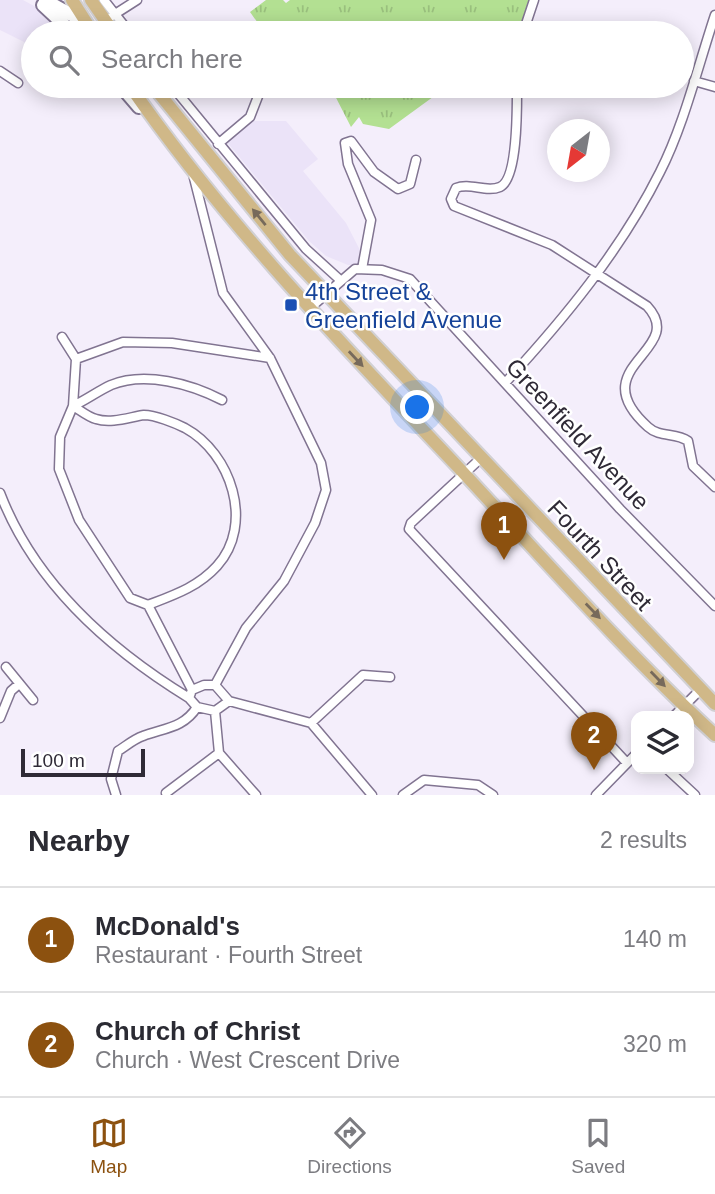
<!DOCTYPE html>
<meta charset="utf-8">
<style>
body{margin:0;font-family:Arial,sans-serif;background:#f7f7f7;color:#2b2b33}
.controls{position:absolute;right:21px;bottom:21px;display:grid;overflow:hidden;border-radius:14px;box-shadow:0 4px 18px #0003}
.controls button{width:63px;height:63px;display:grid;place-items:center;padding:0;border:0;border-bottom:2px solid #e1e1e2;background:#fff;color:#2b2b33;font:35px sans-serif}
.compass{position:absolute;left:547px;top:119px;width:63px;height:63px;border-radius:50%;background:#fff;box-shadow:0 4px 18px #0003;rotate:211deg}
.scale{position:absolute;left:21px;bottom:18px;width:124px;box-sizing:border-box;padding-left:7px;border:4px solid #2f2a36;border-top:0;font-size:19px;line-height:24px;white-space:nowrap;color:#2f2a36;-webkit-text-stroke:5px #fff;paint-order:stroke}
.you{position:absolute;left:418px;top:408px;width:24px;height:24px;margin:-18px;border:5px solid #fff;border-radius:50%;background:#1a73e8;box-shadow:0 0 0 10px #1a73e833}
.badge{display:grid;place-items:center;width:46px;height:46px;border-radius:50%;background:#8c510f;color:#fff;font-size:23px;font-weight:700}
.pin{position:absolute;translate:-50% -58px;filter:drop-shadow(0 2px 4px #0008)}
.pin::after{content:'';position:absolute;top:37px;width:24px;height:21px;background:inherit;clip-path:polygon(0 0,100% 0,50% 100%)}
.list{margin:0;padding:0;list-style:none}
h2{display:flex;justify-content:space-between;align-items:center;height:91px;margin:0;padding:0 28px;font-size:30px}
h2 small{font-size:23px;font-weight:400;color:#7c7c81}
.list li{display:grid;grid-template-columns:46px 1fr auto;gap:21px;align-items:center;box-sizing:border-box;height:105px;padding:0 28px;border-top:2px solid #e1e1e2}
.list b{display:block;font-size:26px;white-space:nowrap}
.list p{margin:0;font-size:23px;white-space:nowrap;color:#7c7c81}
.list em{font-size:23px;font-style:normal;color:#7c7c81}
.icon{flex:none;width:38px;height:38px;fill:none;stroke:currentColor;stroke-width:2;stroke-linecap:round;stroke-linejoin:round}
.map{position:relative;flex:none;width:715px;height:795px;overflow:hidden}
.search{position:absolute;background:#fff;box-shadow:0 4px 18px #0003;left:21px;right:21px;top:21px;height:77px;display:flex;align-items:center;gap:18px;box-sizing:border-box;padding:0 24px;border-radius:38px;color:#7c7c81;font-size:26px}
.sheet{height:301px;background:#fff}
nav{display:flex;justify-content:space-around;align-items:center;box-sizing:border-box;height:98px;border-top:2px solid #e1e1e2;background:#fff;font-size:19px;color:#7c7c81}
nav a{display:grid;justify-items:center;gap:4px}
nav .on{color:#8c510f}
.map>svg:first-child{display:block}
.commercial{fill:#ebe3f8}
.park{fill:url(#park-tufts)}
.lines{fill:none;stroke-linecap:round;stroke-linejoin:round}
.minor-casing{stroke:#817491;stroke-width:11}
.secondary-casing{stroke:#817491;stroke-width:16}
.primary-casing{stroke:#d1d0d3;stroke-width:16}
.minor{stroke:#fff;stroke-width:8}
.secondary{stroke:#fff;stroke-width:12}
.primary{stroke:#d0b888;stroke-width:12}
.oneway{fill:#776a5b}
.transit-dot{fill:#1a4fb4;stroke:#fff;stroke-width:2.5}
.labels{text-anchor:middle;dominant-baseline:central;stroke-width:5;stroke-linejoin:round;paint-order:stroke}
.transit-label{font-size:24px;fill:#164399;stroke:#fff;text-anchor:start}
.street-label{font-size:24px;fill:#2f2a36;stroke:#fff}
</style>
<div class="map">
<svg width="715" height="795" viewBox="0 0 715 795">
<defs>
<pattern id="park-tufts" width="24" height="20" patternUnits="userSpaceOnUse" patternTransform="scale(1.75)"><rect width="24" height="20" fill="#b3e092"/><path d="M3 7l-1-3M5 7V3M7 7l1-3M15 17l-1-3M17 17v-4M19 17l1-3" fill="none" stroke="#9ac07e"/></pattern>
</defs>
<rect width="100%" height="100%" fill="#f4eefb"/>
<path class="commercial" d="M0,0H23L45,12L67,33H33V54L27,48L28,44L0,30Z
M251,121H286L318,159L303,171L346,223L362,254L360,265H348L326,256L309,241L226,141Z"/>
<path class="park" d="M266,0H283L286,3L290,0H534L523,33H265L250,12Z
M330,86H448L389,129L363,124L359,117L351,127Z"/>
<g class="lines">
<defs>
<path id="minor" d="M104,0L130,33
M112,16L137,0
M523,33L534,0
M0,71L18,83
M694,81L715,87
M172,86L306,249L339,279
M517,86C517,106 518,179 500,187C486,193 470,182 456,188L451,199L454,206L552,245L647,306C689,351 580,366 648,427C660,438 676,432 688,441L693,466L715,487
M218,144L250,117L262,86
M193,174L223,293L270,358L321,463L326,490L315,523L284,581L246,628L215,685
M362,269L371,220L348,164L345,143L351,141L374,172L398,189L410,184L416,160
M310,308L355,269L382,270L410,279L620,509L715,606
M62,337L76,359L73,406L60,437L59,469L79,520L130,598L148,605L192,690
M76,359L123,342L172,343L270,358
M505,383C564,319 621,250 660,172C684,125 698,66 715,15
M73,406C80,410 88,417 96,419C111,424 130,417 144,415C155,415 175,423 185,428C231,453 255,524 217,566C198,587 174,595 148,605
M73,406C86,400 98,391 111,385C145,371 191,384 222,400
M480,459L411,523L409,529L627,763
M0,493C34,582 109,649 189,698
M6,667L33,700
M204,685H215L229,701L215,711L197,707L189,698L192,690Z
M229,701L311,723L372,795
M215,711L219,753L256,795
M674,716L700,690
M0,718L11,691L19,684
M311,723L363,675L390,677
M667,769L695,795
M166,793L219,753
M116,795L111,779L118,751C126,746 134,739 143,736C164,728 184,728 197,707
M403,795L424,780L478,785L493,795
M596,795L636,754"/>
<path id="secondary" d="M45,0L86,23
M43,5L73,33
M121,86L139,107"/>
<path id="primary" d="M72,0L93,33
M91,0L114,33
M130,86C226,224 343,345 458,467C542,557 624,651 715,735
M153,86L290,255L715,704"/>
</defs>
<use href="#minor" class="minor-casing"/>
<use href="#secondary" class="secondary-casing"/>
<use href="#primary" class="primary-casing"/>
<use href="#minor" class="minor"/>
<use href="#secondary" class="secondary"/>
<use href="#primary" class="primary"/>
</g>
<defs><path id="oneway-solid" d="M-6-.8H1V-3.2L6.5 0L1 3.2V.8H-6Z" transform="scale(1.75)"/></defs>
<g class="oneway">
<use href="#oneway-solid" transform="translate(259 217) rotate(-129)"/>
<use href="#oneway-solid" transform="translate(356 359) rotate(47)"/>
<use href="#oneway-solid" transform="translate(593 611) rotate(46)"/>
<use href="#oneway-solid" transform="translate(658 679) rotate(46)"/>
</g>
<rect class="transit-dot" x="284" y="298" width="14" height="14" rx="3.5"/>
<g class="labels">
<g class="transit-label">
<text x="305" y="291">4th Street &amp;<tspan x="305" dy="28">Greenfield Avenue</tspan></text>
</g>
<g class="street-label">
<text transform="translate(578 434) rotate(47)">Greenfield Avenue</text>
<text transform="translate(600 555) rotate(47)">Fourth Street</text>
</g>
</g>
</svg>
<div class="controls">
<button><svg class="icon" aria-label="layers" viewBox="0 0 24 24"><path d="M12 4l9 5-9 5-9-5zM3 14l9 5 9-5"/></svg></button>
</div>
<svg class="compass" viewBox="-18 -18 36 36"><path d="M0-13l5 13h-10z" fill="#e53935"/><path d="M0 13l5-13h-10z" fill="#7c7c81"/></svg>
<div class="scale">100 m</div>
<div class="you"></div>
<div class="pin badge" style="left:504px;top:560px">1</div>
<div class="pin badge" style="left:594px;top:770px">2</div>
<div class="search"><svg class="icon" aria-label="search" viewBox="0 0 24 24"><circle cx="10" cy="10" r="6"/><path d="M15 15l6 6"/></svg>Search here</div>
</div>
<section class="sheet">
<h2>Nearby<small>2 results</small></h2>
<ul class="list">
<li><span class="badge">1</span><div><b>McDonald's</b><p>Restaurant · Fourth Street</p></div><em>140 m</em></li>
<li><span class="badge">2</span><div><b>Church of Christ</b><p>Church · West Crescent Drive</p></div><em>320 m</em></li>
</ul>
</section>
<nav>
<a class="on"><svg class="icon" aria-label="map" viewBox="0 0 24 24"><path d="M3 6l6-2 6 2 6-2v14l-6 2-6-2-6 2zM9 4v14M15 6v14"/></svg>Map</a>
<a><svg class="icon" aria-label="directions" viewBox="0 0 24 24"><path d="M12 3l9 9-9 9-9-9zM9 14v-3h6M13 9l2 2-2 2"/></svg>Directions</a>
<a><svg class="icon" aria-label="saved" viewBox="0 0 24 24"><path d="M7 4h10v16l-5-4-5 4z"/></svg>Saved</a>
</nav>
